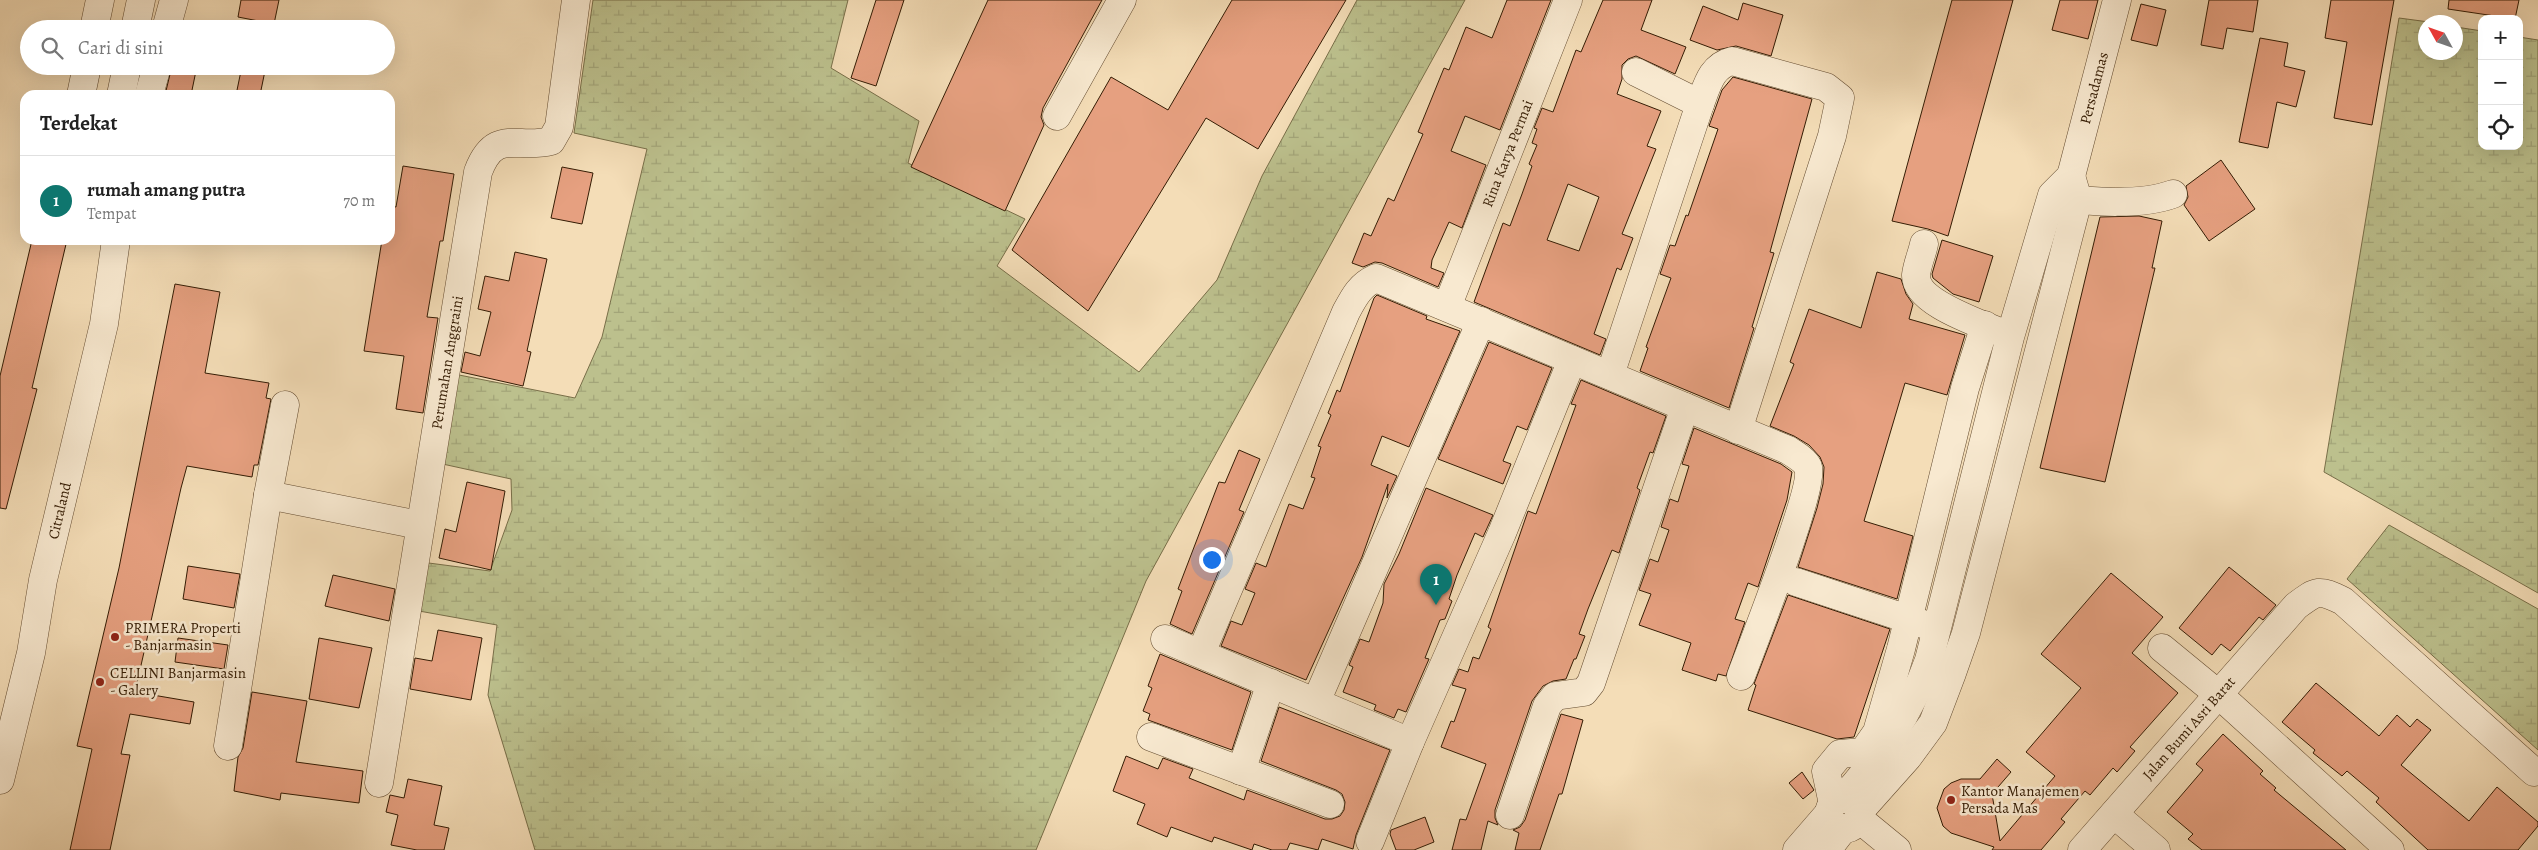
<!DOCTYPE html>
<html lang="id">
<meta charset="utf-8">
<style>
body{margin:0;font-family:Alegreya,serif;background:#f2f2f2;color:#222}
.controls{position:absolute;right:15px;top:15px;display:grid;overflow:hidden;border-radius:10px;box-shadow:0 5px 20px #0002}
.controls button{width:45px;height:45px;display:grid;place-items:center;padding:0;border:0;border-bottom:1px solid #e0e0e0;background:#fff;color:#222;font:25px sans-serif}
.compass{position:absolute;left:2418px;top:15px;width:45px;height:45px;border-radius:50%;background:#fff;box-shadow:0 5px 20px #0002;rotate:310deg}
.you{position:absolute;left:1211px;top:559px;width:18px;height:18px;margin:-12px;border:4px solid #fff;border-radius:50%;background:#1a73e8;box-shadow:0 0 0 8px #1a73e833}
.badge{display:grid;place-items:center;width:32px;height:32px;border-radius:50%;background:#0f766e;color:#fff;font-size:16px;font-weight:700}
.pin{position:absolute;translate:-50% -41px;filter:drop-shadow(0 1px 2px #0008)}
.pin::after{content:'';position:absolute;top:26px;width:18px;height:15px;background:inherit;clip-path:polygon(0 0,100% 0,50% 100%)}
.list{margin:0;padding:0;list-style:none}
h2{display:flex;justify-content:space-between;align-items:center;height:65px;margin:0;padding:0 20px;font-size:21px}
h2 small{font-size:16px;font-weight:400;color:#767676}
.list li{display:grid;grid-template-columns:32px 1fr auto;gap:15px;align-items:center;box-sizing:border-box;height:90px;padding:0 20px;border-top:1px solid #e0e0e0}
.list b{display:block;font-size:19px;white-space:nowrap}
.list p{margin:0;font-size:16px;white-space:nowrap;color:#767676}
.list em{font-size:16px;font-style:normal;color:#767676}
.icon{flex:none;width:28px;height:28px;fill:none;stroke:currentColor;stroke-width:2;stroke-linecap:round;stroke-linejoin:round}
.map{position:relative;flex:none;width:2538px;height:850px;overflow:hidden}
.search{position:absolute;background:#fff;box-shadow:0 5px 20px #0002;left:20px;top:20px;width:375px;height:55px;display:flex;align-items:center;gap:12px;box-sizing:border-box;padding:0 18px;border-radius:28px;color:#767676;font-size:19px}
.panel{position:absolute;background:#fff;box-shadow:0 5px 20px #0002;left:20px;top:90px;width:375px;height:155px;border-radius:15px}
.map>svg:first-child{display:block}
.wetland{fill:url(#wetland-marsh);stroke:#786e48}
.building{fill:#e6a080;stroke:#341c04;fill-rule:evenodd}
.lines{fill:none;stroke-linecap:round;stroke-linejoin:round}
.minor-casing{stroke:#644c31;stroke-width:29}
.minor{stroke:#f8e9d0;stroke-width:28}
.poi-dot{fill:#8f2418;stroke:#f8e9d0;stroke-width:2}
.labels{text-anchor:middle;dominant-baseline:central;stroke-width:5;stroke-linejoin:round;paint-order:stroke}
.street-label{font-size:15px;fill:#341c04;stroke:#f8e9d0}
.poi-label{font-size:15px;fill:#341c04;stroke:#f8e9d0;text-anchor:start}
</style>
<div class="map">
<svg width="2538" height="850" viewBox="0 0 2538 850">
<defs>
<pattern id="wetland-marsh" width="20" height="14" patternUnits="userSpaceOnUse" patternTransform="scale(1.25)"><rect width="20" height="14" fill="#bcc08d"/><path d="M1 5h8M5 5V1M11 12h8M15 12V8" fill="none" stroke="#a2a478"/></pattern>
</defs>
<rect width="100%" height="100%" fill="#f4ddb7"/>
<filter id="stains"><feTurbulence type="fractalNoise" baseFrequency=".004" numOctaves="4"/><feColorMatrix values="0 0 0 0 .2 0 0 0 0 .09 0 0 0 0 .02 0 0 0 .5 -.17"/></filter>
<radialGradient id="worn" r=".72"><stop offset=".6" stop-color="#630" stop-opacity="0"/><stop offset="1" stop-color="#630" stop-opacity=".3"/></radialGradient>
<path class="wetland" d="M593,0H848L831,68L919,121L908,163L1025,219L997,266L1139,372L1217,280L1262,176L1357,0H1465L1146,581L1036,850H535L488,695L497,625L419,611L421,562L490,571L512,510L511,479L438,463L454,374L575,398L602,337L647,149L574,133Z
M2399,18L2429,22H2426V52H2456V27L2482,31V146H2519V37L2538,40V593L2324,472Z
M2389,525L2538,609V750L2347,579Z"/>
<path class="building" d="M241,0H279L274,24L238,17Z
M876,0H904L876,86L851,78Z
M988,0H1102L1043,108L1041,117L1044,125L1005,211L911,167Z
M1232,0H1346L1258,149L1206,118L1088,311L1012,250L1111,77L1168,110Z
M1507,0H1551L1500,130L1465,116L1451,151L1486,165L1462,228L1449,222L1432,260L1431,268L1444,273L1438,287L1382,263L1375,262L1363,267L1352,263L1364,233L1371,236L1388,198L1394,201L1423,134L1418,132L1444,68L1449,70L1466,27L1492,38Z
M1603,0H1652L1641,30L1686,47L1675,74L1636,56L1628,59L1622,65V79L1617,94L1661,111L1647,146L1656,149L1622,234L1633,238L1621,270L1617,268L1594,334L1606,339L1600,355L1474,302L1503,223L1510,226L1522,194L1532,166L1529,164L1537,145L1532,143L1537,129L1534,128L1542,108L1553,112L1576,50L1581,52ZM1568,184L1599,197L1579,251L1547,240Z
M1952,0H2013L1948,236L1928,229L1892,221Z
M2060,0H2098L2088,39L2052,30Z
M2209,0H2258L2253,32L2227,28L2223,49L2201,45Z
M2331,0H2394L2372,125L2334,118L2347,42L2325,38Z
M2449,0H2519L2515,19L2448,9Z
M1743,3L1783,15L1771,56L1736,46L1717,50L1690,40L1703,6L1738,20Z
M2141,4L2166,10L2157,46L2131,40Z
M2260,38L2288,43L2284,66L2305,71L2296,107L2277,102L2268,148L2239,142Z
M172,66H197L191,95H165Z
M242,66H266L260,95H236Z
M1733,77L1812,99L1770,252L1774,253L1752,327L1754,328L1729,408L1640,371L1648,348L1646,347L1671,278L1660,274L1670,245L1675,246L1686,215L1688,216L1718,129L1709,126L1722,90Z
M2221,160L2255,209L2209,241L2184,205L2188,197L2186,186Z
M403,166L454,174L443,241H440L427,317L438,318L423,413L396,409L404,356L364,351L382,240H390V206L396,207Z
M562,167L593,173L582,224L551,218Z
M2139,216L2162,221L2152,268H2155L2105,482L2040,468L2100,217Z
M32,240H67L32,388L37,389L6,509L0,508V376Z
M1942,240L1993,256L1979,302L1953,294L1933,278L1932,274Z
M515,252L547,259L527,351L531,352L523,386L461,372L465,352L480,356L491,312L478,309L485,276L509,281Z
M1877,272L1901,279L1906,294L1913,304L1909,319L1965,335L1947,395L1905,383L1864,521L1913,536L1897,599L1798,567L1817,508L1823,484L1824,467L1820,457L1809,445L1794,436L1770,426L1794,364L1790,362L1809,309L1861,328Z
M175,284L220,292L205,373L269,383L266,398L271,399L258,465H254L252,477L187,466L181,488L135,692L194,702L190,724L130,714L121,754L130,755L110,850H70L92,749L77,746L119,568Z
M1377,295L1427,316L1426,319L1460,331L1409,447L1382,436L1371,465L1397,476L1387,498L1388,484L1362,557L1306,680L1221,646L1231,621L1242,625L1255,593L1245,589L1256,563L1266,567L1289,504L1303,509L1315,478L1311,477L1321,447L1318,446L1331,415L1328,413L1337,390L1340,392L1374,298Z
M1489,342L1552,368L1527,430L1517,426L1503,461L1511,464L1503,484L1438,459Z
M1581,380L1666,416L1653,453L1650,452L1637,488L1640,490L1619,553L1612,550L1588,609L1579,634L1585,636L1576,659H1574L1566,679L1553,681L1543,686L1532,701L1495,810V818L1498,825L1488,821L1481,850H1452L1460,819L1466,820L1486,764L1441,747L1451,721L1454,722L1466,689L1452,685L1459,669L1468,672L1473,657L1479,659L1491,629L1488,627L1528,511L1536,514L1576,405L1571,404Z
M1694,428L1781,464L1792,472L1787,500L1758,587L1748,583L1735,619L1745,622L1726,676L1718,674L1716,681L1682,670L1691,643L1639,625L1651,594L1639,590L1650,559L1658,562L1669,530L1661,527L1670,499L1678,502L1689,466L1682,464Z
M1239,450L1260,459L1239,510L1244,512L1192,634L1170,624L1182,591L1178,589L1219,482L1225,483Z
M467,482L505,491L491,570L439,558L445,529L456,532Z
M1426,488L1493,515L1483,537L1475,533L1457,575L1449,599L1452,601L1445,619L1440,620L1425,658L1429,659L1406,712L1398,709L1394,718L1374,710L1376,705L1343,692L1353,667L1349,665L1360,639L1369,642L1383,603L1384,584L1399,554Z
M188,566L240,574L234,608L183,599Z
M2229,567L2276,605L2263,620L2259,617L2230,651L2221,644L2212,655L2179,628Z
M2111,573L2163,617L2132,653L2178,693L2130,747L2135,751L2117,772L2113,768L2090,795L2085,791L2061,819L2065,822L2041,850H1992L1994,847L1951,833L1943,826L1937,808L1944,789L1951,783L1961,779H1980L1997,759L2011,772L1992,794L2000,841L2055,776L2026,752L2081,688L2041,654Z
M333,575L395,589L389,621L325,606Z
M1788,595L1890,629L1854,737L1837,739L1748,710L1756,685L1754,684Z
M438,630L482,638L471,700L410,689L415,658L432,661Z
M178,638L228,645L224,669L175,662Z
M319,638L372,648L359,708L309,699Z
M1160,654L1251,692L1232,750L1148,720L1150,714L1143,711L1152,688L1148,686Z
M2316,683L2379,736L2397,715L2410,727L2417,719L2431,730L2401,765L2469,821L2497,787L2538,822V826L2518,850H2428L2376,802L2379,798L2347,771L2342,776L2313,753L2315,750L2282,722Z
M252,692L307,701L296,762L363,771L359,803L281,793L280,800L234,791L238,757L243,748Z
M1279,707L1390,750L1356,835L1353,849L1322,839L1318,850L1290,843L1287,850H1272L1254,844L1252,850L1214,837L1212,842L1171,827L1167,837L1137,824L1145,804L1113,791L1126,756L1158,769L1163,758L1193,769L1189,778L1244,800L1247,790L1325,819H1332L1340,816L1344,810L1345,802L1342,794L1336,790L1261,761Z
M1561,714L1583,720L1562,794H1559L1540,850H1515L1519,833L1513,830L1520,827L1525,820Z
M2223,734L2263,771L2260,774L2276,788L2274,790L2346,850H2202L2188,839L2193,834L2167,812L2203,770L2196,764Z
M1802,772L1814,790L1803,799L1789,783Z
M408,779L442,786L434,825L449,828L444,850H417L391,845L398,815L386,812L390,795L404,798Z
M1425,817L1434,842L1414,850H1396L1390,834L1391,830Z"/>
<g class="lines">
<defs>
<g id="minor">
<path d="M94,29L100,0"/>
<path d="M135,29L141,0"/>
<path d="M166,29L174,0"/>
<path d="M1636,72L1700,104"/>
<path d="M81,95L87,66"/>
<path d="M121,95L127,66"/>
<path d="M149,95L157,66"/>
<path d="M1057,116L1122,0"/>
<path id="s1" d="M2071,176L2117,0"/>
<path d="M2061,197C2092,203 2143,205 2173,194"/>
<path d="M1924,244C1922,254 1917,265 1916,275C1915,303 1980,323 2002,333"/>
<path id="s2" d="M1447,307L1568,0"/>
<path d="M1610,375L1700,104C1707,86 1711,66 1732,61L1826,87L1840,98L1832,136L1738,430"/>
<path d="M268,495L419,525"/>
<path d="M1796,582L1926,625"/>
<path d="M1165,639L1410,742"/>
<path d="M2162,648L2218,694L2390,850"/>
<path d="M1201,653L1346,312C1354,297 1360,285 1376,278L1788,450C1794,454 1805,460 1808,467C1815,487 1752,646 1741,676"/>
<path d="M1316,702L1481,321"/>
<path d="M1151,737L1330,804"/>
<path d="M228,746L268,495L285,405"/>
<path d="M1241,771L1271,683"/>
<path id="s3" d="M0,780L31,653L43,580L104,324L116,240"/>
<path id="s4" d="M379,783L478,172C495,127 517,150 551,141L559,127L576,0"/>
<path d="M1842,799C1880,757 1910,714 1929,660L2010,337L2052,195L2071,176"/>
<circle cx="1844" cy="814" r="15"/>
<path d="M1833,804L1826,771L1840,754L1863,752L1877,732L1901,649L1965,388L1985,325"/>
<path d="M1859,812L1908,757L1933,723L1952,673L1966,633L2078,200L2071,176"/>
<path d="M2114,814L2156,850"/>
<path d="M1510,815L1547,706L1555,696L1584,692L1591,683L1685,407"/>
<path d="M1858,818L1897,850"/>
<path d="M1370,841L1410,742L1502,533L1572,360"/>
<path d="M1797,850L1829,813"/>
<path d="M1827,850L1844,828"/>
<path id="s5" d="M2082,850L2296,606C2317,590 2319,589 2343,601L2534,772"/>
</g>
</defs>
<use href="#minor" class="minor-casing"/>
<use href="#minor" class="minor"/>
</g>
<g class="poi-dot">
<circle cx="115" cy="637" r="5"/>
<circle cx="100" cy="682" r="5"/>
<circle cx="1951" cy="800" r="5"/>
</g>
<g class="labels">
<g class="street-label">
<text stroke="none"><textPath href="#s1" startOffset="91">Persadamas</textPath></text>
<text stroke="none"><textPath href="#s2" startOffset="165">Rina Karya Permai</textPath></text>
<text stroke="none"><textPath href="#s4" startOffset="426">Perumahan Anggraini</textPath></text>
<text stroke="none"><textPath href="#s3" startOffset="276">Citraland</textPath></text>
<text stroke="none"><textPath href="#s5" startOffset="162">Jalan Bumi Asri Barat</textPath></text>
</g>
<g class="poi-label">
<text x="125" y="628">PRIMERA Properti<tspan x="125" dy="17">- Banjarmasin</tspan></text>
<text x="110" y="673">CELLINI Banjarmasin<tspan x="110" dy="17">- Galery</tspan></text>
<text x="1961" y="791">Kantor Manajemen<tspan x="1961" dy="17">Persada Mas</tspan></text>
</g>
</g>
<rect width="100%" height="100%" filter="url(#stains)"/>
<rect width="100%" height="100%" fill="url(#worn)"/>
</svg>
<div class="controls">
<button>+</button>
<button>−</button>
<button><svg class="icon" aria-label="locate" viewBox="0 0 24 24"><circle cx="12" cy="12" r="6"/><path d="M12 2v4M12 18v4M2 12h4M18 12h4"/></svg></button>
</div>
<svg class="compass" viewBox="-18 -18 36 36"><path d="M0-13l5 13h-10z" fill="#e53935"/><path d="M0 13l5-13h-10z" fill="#767676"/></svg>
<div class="you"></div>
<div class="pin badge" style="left:1436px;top:605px">1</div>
<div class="search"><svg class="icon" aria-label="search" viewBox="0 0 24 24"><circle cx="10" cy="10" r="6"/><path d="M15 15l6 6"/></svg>Cari di sini</div>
<section class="panel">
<h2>Terdekat<small></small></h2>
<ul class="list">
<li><span class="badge">1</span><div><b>rumah amang putra</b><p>Tempat</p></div><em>70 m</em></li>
</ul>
</section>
</div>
